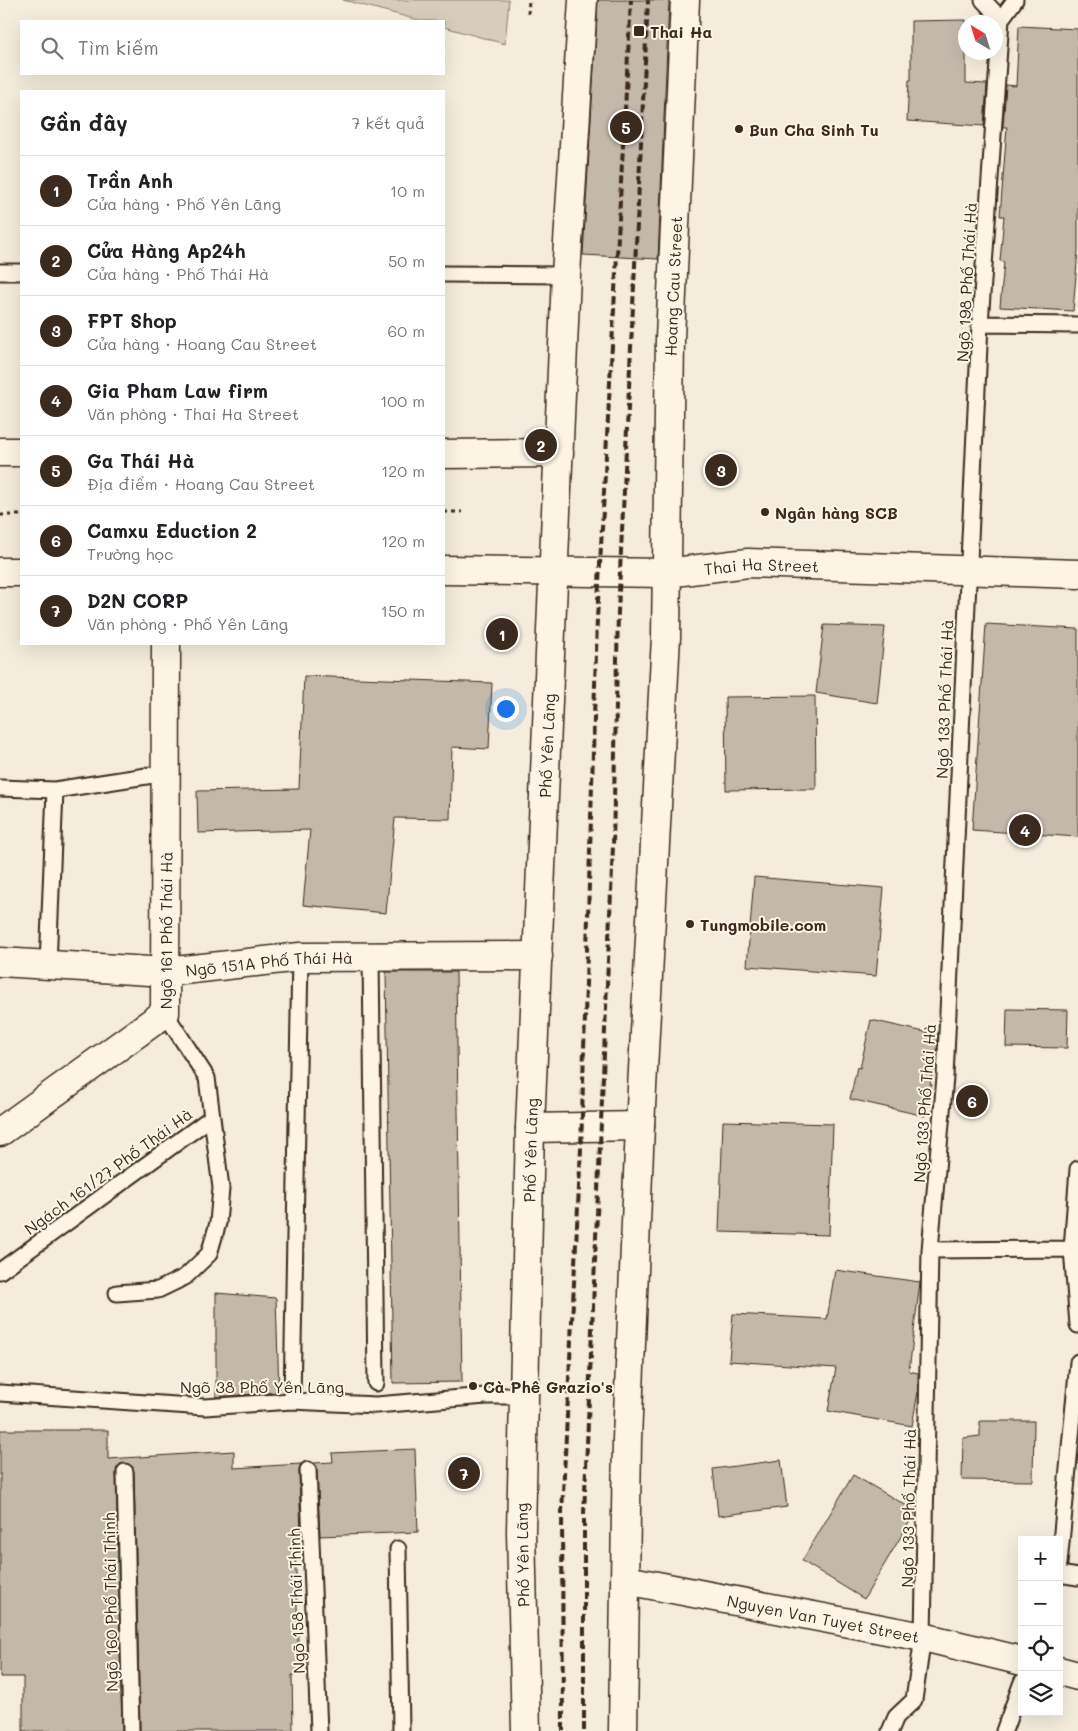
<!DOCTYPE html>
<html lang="vi">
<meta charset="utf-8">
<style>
body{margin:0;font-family:Mali,sans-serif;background:#f6f6f6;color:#202124}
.controls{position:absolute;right:15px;bottom:15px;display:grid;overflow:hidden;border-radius:0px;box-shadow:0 5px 20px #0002}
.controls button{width:45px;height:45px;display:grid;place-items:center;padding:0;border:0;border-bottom:1px solid #e0e0e0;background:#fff;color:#202124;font:25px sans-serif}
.compass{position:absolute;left:958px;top:15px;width:45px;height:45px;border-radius:50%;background:#fff;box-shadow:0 5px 20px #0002;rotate:322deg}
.you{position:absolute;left:505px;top:708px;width:18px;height:18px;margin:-12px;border:4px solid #fff;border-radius:50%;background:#1a73e8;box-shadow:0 0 0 8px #1a73e833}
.badge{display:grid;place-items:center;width:32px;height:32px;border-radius:50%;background:#3b2a1e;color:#fff;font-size:16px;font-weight:700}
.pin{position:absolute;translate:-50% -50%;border:2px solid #fff;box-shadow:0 1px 5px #0006}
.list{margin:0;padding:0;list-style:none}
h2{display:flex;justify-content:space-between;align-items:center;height:65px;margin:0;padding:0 20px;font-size:21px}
h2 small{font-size:16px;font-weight:400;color:#757577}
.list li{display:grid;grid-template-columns:32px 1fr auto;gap:15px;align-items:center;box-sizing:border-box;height:70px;padding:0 20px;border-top:1px solid #e0e0e0}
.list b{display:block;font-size:19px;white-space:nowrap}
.list p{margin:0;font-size:16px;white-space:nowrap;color:#757577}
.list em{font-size:16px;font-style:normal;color:#757577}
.icon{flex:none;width:28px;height:28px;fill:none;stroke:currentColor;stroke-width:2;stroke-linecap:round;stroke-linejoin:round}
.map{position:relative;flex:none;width:1078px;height:1731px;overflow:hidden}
.search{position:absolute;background:#fff;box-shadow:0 5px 20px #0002;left:20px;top:20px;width:425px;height:55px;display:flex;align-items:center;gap:12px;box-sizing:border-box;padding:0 18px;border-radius:0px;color:#757577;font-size:19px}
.panel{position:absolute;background:#fff;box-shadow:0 5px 20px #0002;left:20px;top:90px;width:425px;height:555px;border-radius:0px}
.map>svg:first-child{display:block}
.green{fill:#d6cdbd;stroke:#887c6e}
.building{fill:#c3b9aa;stroke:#3b2a1e}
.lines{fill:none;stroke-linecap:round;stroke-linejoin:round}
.service-casing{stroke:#3b2a1e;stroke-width:19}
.minor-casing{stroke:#3b2a1e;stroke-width:31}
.secondary-casing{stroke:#3b2a1e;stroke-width:31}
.primary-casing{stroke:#3b2a1e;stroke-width:31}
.path{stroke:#3b2a1e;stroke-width:3;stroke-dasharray:4 4;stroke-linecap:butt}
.service{stroke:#fcf5e5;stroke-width:15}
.minor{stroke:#fcf5e5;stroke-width:28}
.secondary{stroke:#fcf5e5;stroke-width:28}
.primary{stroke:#fcf5e5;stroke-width:28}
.rail{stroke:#3b2a1e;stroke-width:4;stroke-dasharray:8 4;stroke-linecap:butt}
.poi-dot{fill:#3b2a1e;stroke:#fcf5e5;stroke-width:2}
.labels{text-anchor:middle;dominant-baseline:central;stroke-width:4;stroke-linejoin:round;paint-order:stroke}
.poi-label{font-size:16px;font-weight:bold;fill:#3b2a1e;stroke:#fcf5e5;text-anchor:start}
.street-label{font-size:16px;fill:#3b2a1e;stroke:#fcf5e5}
</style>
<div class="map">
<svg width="1078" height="1731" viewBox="0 0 1078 1731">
<rect width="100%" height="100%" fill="#f4eddd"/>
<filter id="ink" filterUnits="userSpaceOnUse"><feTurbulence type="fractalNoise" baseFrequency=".02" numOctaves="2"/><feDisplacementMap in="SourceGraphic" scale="10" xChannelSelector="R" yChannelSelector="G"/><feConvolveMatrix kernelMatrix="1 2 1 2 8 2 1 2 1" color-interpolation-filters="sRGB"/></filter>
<g filter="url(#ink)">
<path class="green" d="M343,0H509L505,44L444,27V21H422Z"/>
<path class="building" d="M598,0H669L658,259L583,255Z
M966,20V83L987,84L984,126L907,121L909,80H911V21Z
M1019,26L1078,29V250L1073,311L1000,307L1004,262L1000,261L1004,216H1000L1007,127H1003L1006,85L1016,86Z
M986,624L1078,629V837L972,830Z
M824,625L885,627L877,703L816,693Z
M304,676L492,683L489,749L452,747L450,819L395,818L386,913L303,905L310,830L198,833L197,791L299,789Z
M815,696L816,789L726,790L725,697Z
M754,877L884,888L876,976L747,966Z
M386,972H456L462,1382L393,1383Z
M1007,1009L1068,1010L1067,1048L1006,1047Z
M871,1020L938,1035L937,1054L930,1084H932L925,1116L850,1099L857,1067L860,1068Z
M723,1121L833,1124L829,1235L719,1232Z
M835,1270L920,1282L909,1371L918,1373V1392L912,1426L828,1411L836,1368L729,1361L733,1314L827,1319Z
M216,1293L276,1298L279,1392L216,1397Z
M980,1421H1034L1033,1481L962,1480L963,1438L980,1436Z
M0,1430H108V1459L234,1451V1468L301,1464L299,1470L301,1537H295L299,1674L292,1675L293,1731H140L134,1472L133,1467L125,1463L120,1464L116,1472L122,1731H23V1677H0Z
M415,1449L418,1532L320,1536L317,1470L314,1463L333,1462L332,1453Z
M781,1460L787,1507L718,1516L713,1469Z
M853,1475L916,1511L864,1599L802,1561Z"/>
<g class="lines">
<defs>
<path id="service" d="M983,0L1001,19
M0,272H21
M444,274L566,275
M980,324L1078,325
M0,788L55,790L166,773
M371,957L376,1383
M48,966L55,790
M1078,1169L1072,1249L1078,1325
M930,1250L1072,1249
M0,1271L212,1117
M117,1293L158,1290L185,1277L209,1254L218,1223L221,1188L207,1078L165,1013
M0,1393L205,1407L292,1401L376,1405L486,1396H523
M292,1401L300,957
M308,1470L319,1731
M125,1472L131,1731
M398,1549L401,1731
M1059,1564L1078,1362
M1059,1574L1078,1577
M890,1731L896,1717L914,1700L923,1637L930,1250L945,1077L980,324L1001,19L1015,0
M1004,1731L1022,1682"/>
<g id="minor">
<path d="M0,452H21"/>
<path d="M444,454L559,453"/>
<path id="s1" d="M0,962L166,972L300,957L538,956"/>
<path id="s2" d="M0,1132L165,1013L166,644"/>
<path id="s3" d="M626,1580L923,1637L1022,1661"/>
<path d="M1059,1671L1078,1676"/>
</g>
<g id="secondary">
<path d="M530,1128L640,1126"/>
<path id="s4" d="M526,1731L521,1532L530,1128L566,275L583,0"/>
<path id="s5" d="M623,1731L627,1439L640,1126L666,637L670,339L685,0"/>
</g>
<g id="primary">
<path id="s6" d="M444,570L666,573L748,563L1078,574"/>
<path d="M0,572H21"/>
</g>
</defs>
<use href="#service" class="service-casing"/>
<use href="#minor" class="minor-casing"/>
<use href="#secondary" class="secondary-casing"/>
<use href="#primary" class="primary-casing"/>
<path class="path" d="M528,14L529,0
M444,512H462
M0,515H21"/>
<use href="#service" class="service"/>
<use href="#minor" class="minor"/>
<use href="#secondary" class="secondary"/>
<use href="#primary" class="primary"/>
<path class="rail" d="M563,1731L562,1512L581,1149L597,619L631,0
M584,1731V1514L613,846L618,612L648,0"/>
</g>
</g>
<g class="poi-dot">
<rect x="633" y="25" width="12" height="12" rx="2.5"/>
<circle cx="739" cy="129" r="5"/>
<circle cx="765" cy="512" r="5"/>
<circle cx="690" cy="924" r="5"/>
<circle cx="473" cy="1386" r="5"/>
</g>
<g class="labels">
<g class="poi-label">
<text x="650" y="31">Thai Ha</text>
<text x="749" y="129">Bun Cha Sinh Tu</text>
<text x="775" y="512">Ngân hàng SCB</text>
<text x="700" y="924">Tungmobile.com</text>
<text x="483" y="1386">Cà Phê Grazio's</text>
</g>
<g class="street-label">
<text transform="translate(966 282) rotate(-87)">Ngõ 198 Phố Thái Hà</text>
<text stroke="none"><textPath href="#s5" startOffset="1446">Hoang Cau Street</textPath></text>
<text stroke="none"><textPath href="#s6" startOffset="318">Thai Ha Street</textPath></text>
<text transform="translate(944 699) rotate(-88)">Ngõ 133 Phố Thái Hà</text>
<text stroke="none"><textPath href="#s4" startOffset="986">Phố Yên Lãng</textPath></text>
<text stroke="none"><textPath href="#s2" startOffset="286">Ngõ 161 Phố Thái Hà</textPath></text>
<text stroke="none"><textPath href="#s1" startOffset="270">Ngõ 151A Phố Thái Hà</textPath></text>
<text transform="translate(924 1103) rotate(-86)">Ngõ 133 Phố Thái Hà</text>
<text stroke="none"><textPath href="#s4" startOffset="581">Phố Yên Lãng</textPath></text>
<text transform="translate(108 1171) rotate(-36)">Ngách 161/27 Phố Thái Hà</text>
<text x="262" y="1386">Ngõ 38 Phố Yên Lãng</text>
<text transform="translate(908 1508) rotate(-89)">Ngõ 133 Phố Thái Hà</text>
<text transform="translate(522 1555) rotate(-91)">Phố Yên Lãng</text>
<text transform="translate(296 1601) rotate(-92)">Ngõ 158 Thái Thịnh</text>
<text transform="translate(110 1602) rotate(-91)">Ngõ 160 Phố Thái Thịnh</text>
<text stroke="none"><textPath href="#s3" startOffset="201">Nguyen Van Tuyet Street</textPath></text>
</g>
</g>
</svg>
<div class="controls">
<button>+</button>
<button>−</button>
<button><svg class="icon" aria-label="locate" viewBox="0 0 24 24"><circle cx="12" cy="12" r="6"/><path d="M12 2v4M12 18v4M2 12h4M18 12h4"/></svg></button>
<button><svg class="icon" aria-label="layers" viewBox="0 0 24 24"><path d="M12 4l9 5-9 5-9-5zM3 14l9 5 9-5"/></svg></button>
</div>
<svg class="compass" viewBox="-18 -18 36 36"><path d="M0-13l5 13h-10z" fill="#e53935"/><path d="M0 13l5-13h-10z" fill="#757577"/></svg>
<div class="you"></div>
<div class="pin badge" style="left:502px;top:634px">1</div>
<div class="pin badge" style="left:541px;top:445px">2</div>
<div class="pin badge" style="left:721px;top:470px">3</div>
<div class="pin badge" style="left:1025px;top:830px">4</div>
<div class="pin badge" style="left:626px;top:127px">5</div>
<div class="pin badge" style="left:972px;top:1101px">6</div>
<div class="pin badge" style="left:464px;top:1473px">7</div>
<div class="search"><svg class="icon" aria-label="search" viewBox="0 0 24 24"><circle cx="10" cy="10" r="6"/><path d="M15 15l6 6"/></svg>Tìm kiếm</div>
<section class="panel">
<h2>Gần đây<small>7 kết quả</small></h2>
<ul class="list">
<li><span class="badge">1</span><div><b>Trần Anh</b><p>Cửa hàng · Phố Yên Lãng</p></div><em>10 m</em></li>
<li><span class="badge">2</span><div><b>Cửa Hàng Ap24h</b><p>Cửa hàng · Phố Thái Hà</p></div><em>50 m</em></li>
<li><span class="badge">3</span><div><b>FPT Shop</b><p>Cửa hàng · Hoang Cau Street</p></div><em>60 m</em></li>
<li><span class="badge">4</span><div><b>Gia Pham Law firm</b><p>Văn phòng · Thai Ha Street</p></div><em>100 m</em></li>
<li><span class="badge">5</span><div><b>Ga Thái Hà</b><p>Địa điểm · Hoang Cau Street</p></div><em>120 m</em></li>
<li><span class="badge">6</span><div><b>Camxu Eduction 2</b><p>Trường học</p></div><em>120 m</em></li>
<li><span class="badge">7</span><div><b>D2N CORP</b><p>Văn phòng · Phố Yên Lãng</p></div><em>150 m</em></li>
</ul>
</section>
</div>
